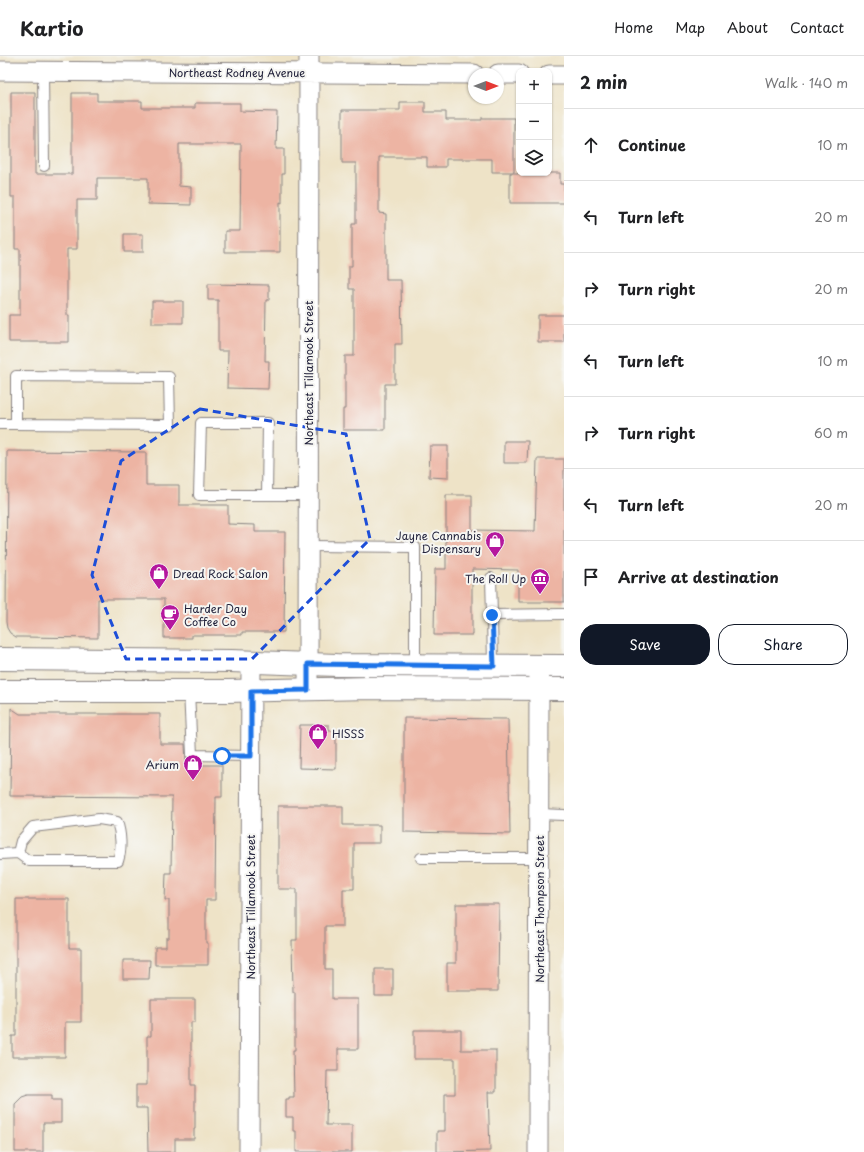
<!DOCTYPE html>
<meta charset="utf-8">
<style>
body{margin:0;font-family:"Playpen Sans",sans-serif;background:#f2f2f2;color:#202124}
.controls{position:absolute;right:12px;top:12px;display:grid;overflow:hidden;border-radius:8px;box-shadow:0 1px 3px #0004}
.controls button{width:36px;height:36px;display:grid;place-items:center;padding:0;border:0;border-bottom:1px solid #e0e0e0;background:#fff;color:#202124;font:20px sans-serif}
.compass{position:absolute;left:468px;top:12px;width:36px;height:36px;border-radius:50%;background:#fff;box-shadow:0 1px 3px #0004;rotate:90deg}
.stop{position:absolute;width:12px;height:12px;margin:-9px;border:3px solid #1a73e8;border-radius:50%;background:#fff}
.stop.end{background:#1a73e8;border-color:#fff;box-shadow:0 1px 4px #0008}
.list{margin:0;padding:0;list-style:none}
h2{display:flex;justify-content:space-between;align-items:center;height:52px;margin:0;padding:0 16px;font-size:17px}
h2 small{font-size:13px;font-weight:400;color:#757577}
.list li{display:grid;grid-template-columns:26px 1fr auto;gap:12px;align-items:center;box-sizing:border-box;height:72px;padding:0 16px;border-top:1px solid #e0e0e0}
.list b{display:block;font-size:15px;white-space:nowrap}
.list em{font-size:13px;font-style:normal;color:#757577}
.actions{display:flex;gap:8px;padding:12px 16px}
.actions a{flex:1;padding:9px 0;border:1px solid #111827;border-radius:16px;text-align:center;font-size:14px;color:#111827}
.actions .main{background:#111827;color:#fff}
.icon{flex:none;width:22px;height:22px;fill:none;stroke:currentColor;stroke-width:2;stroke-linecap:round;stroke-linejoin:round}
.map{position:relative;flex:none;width:564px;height:1096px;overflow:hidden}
header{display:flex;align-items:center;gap:24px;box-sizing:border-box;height:56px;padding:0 20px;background:#fff;border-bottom:1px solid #e0e0e0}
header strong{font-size:19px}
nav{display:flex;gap:22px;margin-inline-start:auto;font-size:14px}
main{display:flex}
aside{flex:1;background:#fff}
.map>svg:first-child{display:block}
.building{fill:#edb4a3}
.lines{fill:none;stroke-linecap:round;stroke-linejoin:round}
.lane-casing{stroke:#888281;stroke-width:12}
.street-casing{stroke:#888281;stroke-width:21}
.primary-casing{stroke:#888281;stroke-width:24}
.lane{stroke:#fff;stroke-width:10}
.street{stroke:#fff;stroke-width:19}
.primary{stroke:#fff;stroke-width:22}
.route{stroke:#1a73e8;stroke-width:5}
.marked{fill:none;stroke:#1d4ed8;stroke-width:3;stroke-dasharray:8 5;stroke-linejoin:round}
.labels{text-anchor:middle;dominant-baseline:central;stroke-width:4;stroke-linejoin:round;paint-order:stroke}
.street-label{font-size:11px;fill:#22223b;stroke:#f6f6f2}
.poi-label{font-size:11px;fill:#22223b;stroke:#f6f6f2;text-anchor:end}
</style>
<header>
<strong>Kartio</strong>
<nav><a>Home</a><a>Map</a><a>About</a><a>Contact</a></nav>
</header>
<main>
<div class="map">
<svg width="564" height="1096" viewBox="0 0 564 1096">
<rect width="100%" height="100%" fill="#f6f6f2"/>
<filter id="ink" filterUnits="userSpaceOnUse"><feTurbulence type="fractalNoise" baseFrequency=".025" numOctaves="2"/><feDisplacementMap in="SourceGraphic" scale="8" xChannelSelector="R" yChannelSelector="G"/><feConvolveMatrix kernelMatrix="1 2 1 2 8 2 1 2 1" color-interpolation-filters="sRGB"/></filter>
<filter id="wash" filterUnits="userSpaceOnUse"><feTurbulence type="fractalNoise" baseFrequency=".012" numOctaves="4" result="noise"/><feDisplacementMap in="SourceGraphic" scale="16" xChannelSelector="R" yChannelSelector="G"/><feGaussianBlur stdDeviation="0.9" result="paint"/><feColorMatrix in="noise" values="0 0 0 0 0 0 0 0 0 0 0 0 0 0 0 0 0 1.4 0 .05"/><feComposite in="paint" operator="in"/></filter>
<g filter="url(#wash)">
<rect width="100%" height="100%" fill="#eee3c7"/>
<g id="blocks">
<path class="building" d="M11,36H35V118H72V37H97V45H142V52H195V47H240V55L277,56L276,93H284V118H282V147L280,146V196H225V175H240L241,88H179V130L191,131V149L148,148V122H97V144H77V193H67V259H69V286H9V259H20V193H15V141H11Z
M400,46H425V56H446V64H482V62H514V116H492V103H446V111H427V101H379V157L386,158V224H401L402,288H395V328H385V374H343V353H345V300H354V233H349V210H352V168H356V107H342V54H400Z
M510,117H560V128H564V147H510Z
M124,178H143V196H124Z
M208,228L269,229V244H266L265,305H269L268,333L227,332L228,295H218V244H208Z
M152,245H183V267H152Z
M538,259H564V286H538Z
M504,385H528L527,407H504Z
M430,390H448V422L429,421Z
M7,395L146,396V429H179V449H228V468L255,469V476H285L284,576H242V579H192V582H164V543H98V582L22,581H16L10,577L7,572L6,566Z
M537,403H564V546H518V514L472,513V579H434L435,513H446V439H472V474L535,475Z
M11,652L20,658H160V688H185L186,709H222V741H216L215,844H206V887H208V909H155V891H166V882H169V844H165L166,817H171L172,741L10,740Z
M404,662L508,663L510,778L404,776Z
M300,669H329V675H336V713L299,712Z
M278,750H343V769H380V787H354V833H343V870H325V913H332V943H358V993H338V1015H327L326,1069H352V1096H296V1075H293V1061H286V1043H289V1041H294L293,994H295V936H293L292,884H297V833H278Z
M16,843H69V892H81V966H65V1001H12V980H16Z
M456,848H499L498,935H447V907H456Z
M123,904H150L149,923H123Z
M375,913H393V940H375Z
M151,943H195V966H191V1029H195V1073H194V1083H175V1096H148L147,1052H136V1029H147V980H151Z
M414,974H461V994H496V1036H488L490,1095L437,1096V1075H445V1038H455V1003H414Z
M28,1039H52V1044H61V1067H43V1096H15V1048L22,1041Z"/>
</g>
</g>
<g filter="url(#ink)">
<use href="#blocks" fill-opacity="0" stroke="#888281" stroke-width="1"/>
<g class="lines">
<defs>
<path id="lane" d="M43,16L44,110
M0,368H12L170,369L169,321L16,320V368
M267,439L268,367H201L199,439H308
M308,490L415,491V610
M491,522L492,559
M493,610L492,559L564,558
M189,635L192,699L251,700
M539,758L564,759
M0,798L18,797L29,805H118C122,793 121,777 117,766L99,763L33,771L21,785L18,797
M421,802H539"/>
<path id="street" d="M0,15L474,18
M498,18H519
M549,19H564
M308,633L309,0
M249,1096L251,606
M538,1096L539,618"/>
<path id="primary" d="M0,603L231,605L337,609L564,610
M0,635H228L371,632L564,633"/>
</defs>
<use href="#lane" class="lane-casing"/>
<use href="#street" class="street-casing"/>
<use href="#primary" class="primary-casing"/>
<use href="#lane" class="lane"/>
<use href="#street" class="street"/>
<use href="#primary" class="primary"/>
</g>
</g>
<g class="lines" filter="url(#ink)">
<path class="route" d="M222,700H251V635L308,634V608L494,610L492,559"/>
</g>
<path class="marked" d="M200,353L346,378L370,483L252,603H126L92,519L121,405Z"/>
<defs>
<symbol id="shop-pin" viewBox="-11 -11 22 30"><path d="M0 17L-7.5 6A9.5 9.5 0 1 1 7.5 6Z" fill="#b5179e" stroke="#f6f6f2"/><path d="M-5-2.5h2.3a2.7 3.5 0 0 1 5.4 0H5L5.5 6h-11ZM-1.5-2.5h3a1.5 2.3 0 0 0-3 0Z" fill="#fff"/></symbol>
<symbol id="museum-pin" viewBox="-11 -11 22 30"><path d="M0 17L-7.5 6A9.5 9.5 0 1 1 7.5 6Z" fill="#b5179e" stroke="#f6f6f2"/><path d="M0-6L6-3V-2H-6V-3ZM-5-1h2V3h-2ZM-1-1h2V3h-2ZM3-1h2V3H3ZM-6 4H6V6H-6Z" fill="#fff"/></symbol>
<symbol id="cafe-pin" viewBox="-11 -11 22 30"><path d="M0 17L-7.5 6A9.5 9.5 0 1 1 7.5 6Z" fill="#b5179e" stroke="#f6f6f2"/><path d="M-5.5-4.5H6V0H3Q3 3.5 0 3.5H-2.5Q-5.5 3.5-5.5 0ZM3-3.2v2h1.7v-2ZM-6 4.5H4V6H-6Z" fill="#fff"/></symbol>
</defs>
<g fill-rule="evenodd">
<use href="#shop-pin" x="484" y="474" width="22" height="30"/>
<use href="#shop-pin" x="148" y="506" width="22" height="30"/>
<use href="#museum-pin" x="529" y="511" width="22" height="30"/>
<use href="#cafe-pin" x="159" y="547" width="22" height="30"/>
<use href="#shop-pin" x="307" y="666" width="22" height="30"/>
<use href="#shop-pin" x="182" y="697" width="22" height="30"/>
</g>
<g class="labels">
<g class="street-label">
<text x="237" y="16">Northeast Rodney Avenue</text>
<text transform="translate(308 317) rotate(-90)">Northeast Tillamook Street</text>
<text transform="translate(250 851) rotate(-90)">Northeast Tillamook Street</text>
<text transform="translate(539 853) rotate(-90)">Northeast Thompson Street</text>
</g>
<g class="poi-label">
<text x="481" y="479">Jayne Cannabis<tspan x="481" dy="13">Dispensary</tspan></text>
<text x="173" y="517" text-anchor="start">Dread Rock Salon</text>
<text x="526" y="522">The Roll Up</text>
<text x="184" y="552" text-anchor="start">Harder Day<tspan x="184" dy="13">Coffee Co</tspan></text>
<text x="332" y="677" text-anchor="start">HISSS</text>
<text x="179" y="708">Arium</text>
</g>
</g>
</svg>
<div class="controls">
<button>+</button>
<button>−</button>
<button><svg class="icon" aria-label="layers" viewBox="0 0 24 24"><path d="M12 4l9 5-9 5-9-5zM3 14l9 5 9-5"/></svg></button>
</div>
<svg class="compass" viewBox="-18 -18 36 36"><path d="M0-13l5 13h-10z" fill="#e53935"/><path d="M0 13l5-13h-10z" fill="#757577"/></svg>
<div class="stop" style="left:222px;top:700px"></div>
<div class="stop end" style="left:492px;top:559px"></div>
</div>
<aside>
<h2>2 min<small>Walk · 140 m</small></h2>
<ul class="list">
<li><svg class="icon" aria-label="ahead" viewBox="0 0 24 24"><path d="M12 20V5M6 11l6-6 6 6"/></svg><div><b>Continue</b></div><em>10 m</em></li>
<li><svg class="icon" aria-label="left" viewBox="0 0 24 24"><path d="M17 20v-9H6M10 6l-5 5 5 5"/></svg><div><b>Turn left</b></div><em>20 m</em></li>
<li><svg class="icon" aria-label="right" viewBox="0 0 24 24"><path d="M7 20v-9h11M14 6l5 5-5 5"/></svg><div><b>Turn right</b></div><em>20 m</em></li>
<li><svg class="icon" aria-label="left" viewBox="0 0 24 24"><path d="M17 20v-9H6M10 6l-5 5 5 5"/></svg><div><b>Turn left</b></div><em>10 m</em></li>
<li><svg class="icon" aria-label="right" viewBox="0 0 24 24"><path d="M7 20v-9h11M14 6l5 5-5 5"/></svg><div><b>Turn right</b></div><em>60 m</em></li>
<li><svg class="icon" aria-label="left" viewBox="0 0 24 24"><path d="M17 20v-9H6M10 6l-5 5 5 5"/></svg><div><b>Turn left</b></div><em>20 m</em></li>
<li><svg class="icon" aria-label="arrive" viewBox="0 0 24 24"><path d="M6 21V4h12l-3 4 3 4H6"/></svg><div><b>Arrive at destination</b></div></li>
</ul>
<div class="actions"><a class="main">Save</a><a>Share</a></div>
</aside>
</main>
